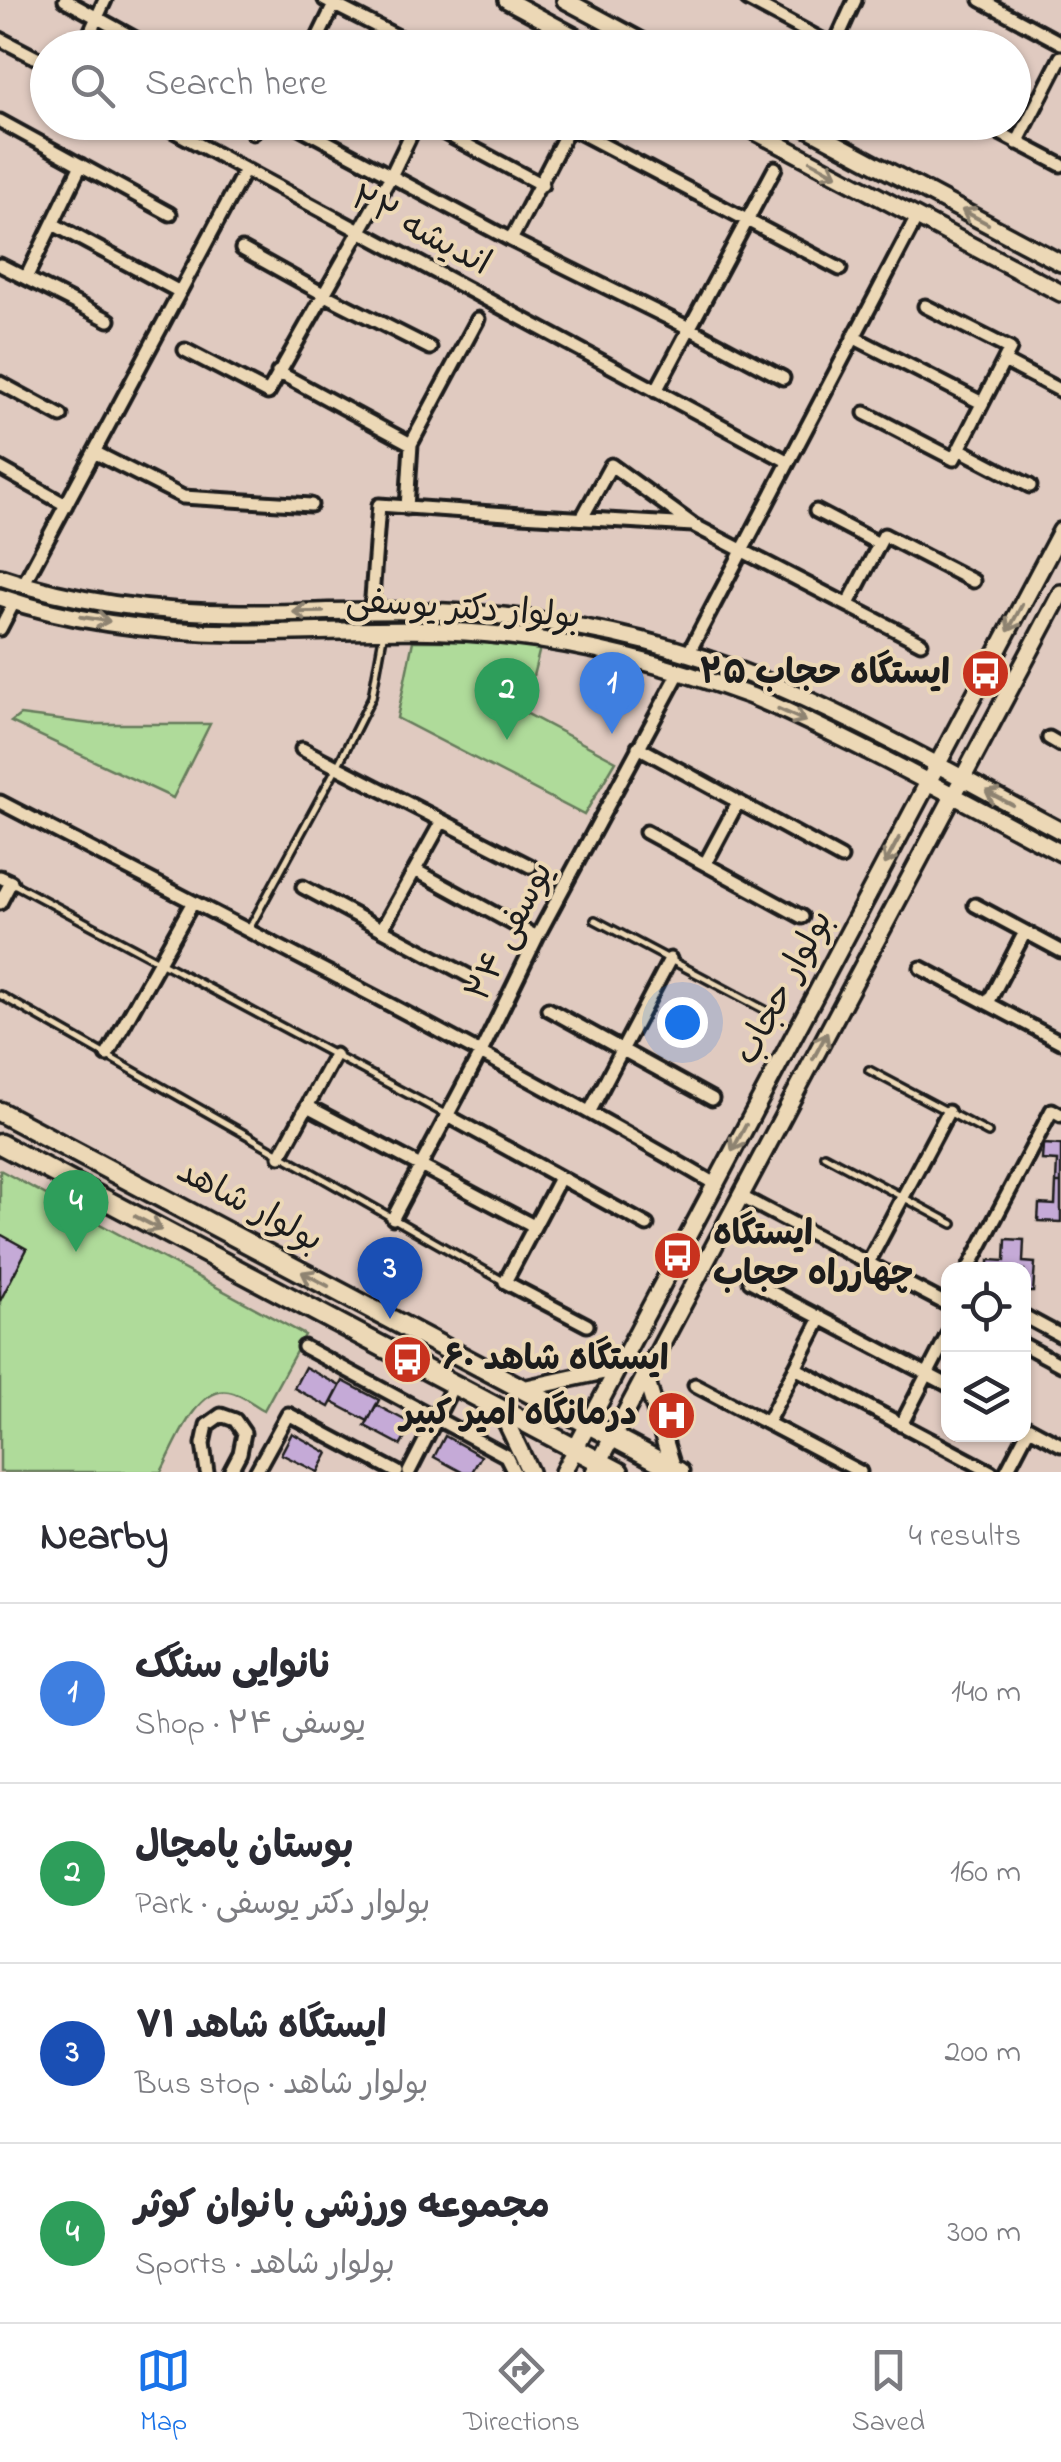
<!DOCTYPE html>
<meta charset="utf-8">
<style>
body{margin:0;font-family:"Indie Flower","Playpen Sans Arabic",sans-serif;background:#f2f2f3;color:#2b2b33}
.controls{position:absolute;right:30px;bottom:30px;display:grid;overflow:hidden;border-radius:20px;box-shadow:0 2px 8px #0004}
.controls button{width:90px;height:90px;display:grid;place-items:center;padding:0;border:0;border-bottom:2px solid #e1e1e2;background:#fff;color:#2b2b33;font:50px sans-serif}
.you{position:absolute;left:682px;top:1022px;width:35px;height:35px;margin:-25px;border:8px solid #fff;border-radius:50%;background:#1a73e8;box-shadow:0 0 0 15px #1a73e833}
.badge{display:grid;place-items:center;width:65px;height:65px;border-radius:50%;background:#1a73e8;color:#fff;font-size:32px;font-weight:700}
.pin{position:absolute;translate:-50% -82px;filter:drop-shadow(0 2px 5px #0008)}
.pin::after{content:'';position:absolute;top:52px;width:35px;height:30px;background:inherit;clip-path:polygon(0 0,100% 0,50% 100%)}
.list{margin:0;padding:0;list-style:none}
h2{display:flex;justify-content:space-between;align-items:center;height:130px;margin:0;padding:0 40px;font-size:42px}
h2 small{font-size:32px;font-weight:400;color:#7c7c81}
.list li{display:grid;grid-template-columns:65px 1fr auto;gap:30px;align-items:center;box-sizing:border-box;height:180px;padding:0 40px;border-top:2px solid #e1e1e2}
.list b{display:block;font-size:38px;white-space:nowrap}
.list p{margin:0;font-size:32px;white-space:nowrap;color:#7c7c81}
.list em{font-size:32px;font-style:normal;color:#7c7c81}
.icon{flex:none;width:55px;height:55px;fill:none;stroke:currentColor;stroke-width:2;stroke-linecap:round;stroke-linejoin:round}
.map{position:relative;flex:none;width:1061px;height:1472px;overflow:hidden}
.search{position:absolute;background:#fff;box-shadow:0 2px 8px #0004;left:30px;right:30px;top:30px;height:110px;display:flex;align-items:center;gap:25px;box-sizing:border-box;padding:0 35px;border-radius:55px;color:#7c7c81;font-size:38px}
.sheet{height:850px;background:#fff}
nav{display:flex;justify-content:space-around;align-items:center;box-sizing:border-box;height:140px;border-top:2px solid #e1e1e2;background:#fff;font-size:28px;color:#7c7c81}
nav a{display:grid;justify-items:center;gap:5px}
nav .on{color:#1a73e8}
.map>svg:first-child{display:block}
.green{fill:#afdb9a;stroke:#667c5b;stroke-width:2.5}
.building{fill:#c5aad7;stroke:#1c1c1c;stroke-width:2.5}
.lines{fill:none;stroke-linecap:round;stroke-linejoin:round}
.lane-casing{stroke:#1c1c1c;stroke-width:12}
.street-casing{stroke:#1c1c1c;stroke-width:19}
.secondary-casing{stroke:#1c1c1c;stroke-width:22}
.primary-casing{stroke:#1c1c1c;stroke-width:25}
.lane{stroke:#ecd8b6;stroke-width:5}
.street{stroke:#ecd8b6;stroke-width:11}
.secondary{stroke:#ecd8b6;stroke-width:15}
.primary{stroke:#ecd8b6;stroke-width:18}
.oneway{stroke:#8e8371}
.labels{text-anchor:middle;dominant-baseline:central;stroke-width:8;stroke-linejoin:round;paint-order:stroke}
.street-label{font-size:35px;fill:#1c1c1c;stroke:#ecd8b6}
.poi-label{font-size:35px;font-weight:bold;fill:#1c1c1c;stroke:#ecd8b6;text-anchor:end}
</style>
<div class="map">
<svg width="1061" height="1472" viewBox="0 0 1061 1472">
<rect width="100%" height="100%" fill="#e0cac0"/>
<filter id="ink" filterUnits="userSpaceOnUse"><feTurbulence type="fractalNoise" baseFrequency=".01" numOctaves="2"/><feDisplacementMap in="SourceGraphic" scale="20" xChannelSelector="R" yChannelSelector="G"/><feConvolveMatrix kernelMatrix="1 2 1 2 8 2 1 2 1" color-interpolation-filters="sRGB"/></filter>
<g filter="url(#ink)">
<path class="green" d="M413,641H481L540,648L524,712L616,761L584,815L397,718Z
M20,715L91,724H210L173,798L11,722Z
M0,1170L305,1335L264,1410C253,1404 241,1394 229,1392C196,1385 174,1449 161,1472H0Z"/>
<path class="building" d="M592 693a22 22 0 1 1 44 0a22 22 0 1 1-44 0Z
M1043,1144L1061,1145V1183H1056L1057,1161L1042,1160Z
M1056,1183H1061V1222L1038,1221L1039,1204L1055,1205Z
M0,1234L27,1249L0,1301Z
M1006,1239L1024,1240L1023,1262L1035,1263L1033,1292H1024V1270H989V1260L1005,1261Z
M305,1367L340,1386L329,1407L294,1388Z
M343,1381L379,1400L368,1421L332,1402Z
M376,1405L412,1424L401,1445L365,1426Z
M292,1433L328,1453L318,1472L281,1454Z
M445,1436L481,1456L472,1472H462L434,1457Z"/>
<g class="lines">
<defs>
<path id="lane" d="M14,884L445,1114
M595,920L765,1010
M249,929L337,767L372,697L384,631
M0,995L505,1282
M869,1070L988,1133
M824,1155L953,1224"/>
<path id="street" d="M65,0L152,48
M325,0L420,48
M748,0L837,48
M981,0L1061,43
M0,39L48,64
M834,46L855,0
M83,48L105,0
M313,48L334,5
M0,121L170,214
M157,122L787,461
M290,122L511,240L689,328L783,378
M424,122L542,185
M560,122L840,269
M979,122L1061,165
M253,133L259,122
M1017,143L1061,57
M53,224L180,292
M511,240L569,128
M242,249L325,295L430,348
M0,265L109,320
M26,278L81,165
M853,337L982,403
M185,350L268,393L391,176L417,122
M1004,361L1061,391
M278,372L411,444
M0,383L61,416
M656,391L775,168
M865,413L954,459L1010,349L925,306
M959,449L1030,486
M94,452L183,497L311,505
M0,468L66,505
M407,508L411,444L478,319
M816,511L879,544
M582,518L611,465L692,524
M23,585L245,170
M848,604L884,535L973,581
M371,611L379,505L521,515L693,525L921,643
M0,629L14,602
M688,654L917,217
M1049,738L1061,745
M638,747L841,858
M302,749L530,866
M0,802C240,927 482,1048 715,1184
M646,832L802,917
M705,864L738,802
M415,870L537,937
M0,877L11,882L0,903
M303,887L469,976
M975,905L1061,951
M382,929L442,821
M921,968L1061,1042
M988,1003L1025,932
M548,1009L712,1099
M107,1055L193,902
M307,1106L534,1226
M590,1111L670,959
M448,1116L647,1225
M280,1156L335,1055
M560,1178L505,1282L587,1325
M740,1196L948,1305
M393,1218L481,1052L537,937L680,671
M868,1263L948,1112
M968,1270L1052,1110L1061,1115
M750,1281L948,1385
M1024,1316L1061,1336
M1024,1345L1061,1365
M304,1347L506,1456L514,1472
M795,1368L991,1472
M695,1385L860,1472
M767,1423L821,1318
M901,1425L948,1334
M1024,1425L1061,1445
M207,1472L203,1444L207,1425L221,1415L235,1420L244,1433L240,1453L230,1472
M256,1472L288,1414L397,1472
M409,1472L454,1384
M1006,1472L1029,1428"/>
<path id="secondary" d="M507,0L596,48
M565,0L654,48
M737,122L1061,293
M796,122L1061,263
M0,577C75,603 160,613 240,613C330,613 423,606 513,617C598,627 683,647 763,680C865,723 963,779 1061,831
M0,597C75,623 159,632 238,633C328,633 420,625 510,636C593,645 673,667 751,696C793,713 834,734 874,754C937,786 999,820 1061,853
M645,1375L673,1469
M522,1389L618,1368
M500,1409L530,1472
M563,1472L1061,531
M594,1472L1061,593"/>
<path id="primary" d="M0,1112L679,1472
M0,1144L619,1472"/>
</defs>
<use href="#lane" class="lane-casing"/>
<use href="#street" class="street-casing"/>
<use href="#secondary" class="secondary-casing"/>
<use href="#primary" class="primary-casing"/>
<use href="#lane" class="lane"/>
<use href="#street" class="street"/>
<use href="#secondary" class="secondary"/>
<use href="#primary" class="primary"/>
</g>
<defs><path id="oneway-shaft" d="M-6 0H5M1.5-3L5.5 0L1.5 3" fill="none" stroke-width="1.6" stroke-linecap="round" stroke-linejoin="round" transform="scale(2.5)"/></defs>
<g class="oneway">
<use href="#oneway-shaft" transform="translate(824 168) rotate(28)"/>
<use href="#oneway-shaft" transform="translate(975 217) rotate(-152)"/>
<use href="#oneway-shaft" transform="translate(308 612) rotate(179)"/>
<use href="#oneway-shaft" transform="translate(1015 618) rotate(118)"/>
<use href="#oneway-shaft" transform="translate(95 619) rotate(9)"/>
<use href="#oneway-shaft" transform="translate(792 715) rotate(24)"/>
<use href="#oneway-shaft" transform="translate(999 798) rotate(-152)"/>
<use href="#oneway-shaft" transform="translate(892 851) rotate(118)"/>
<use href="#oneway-shaft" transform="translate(820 1046) rotate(-62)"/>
<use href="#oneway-shaft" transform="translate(739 1138) rotate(118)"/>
<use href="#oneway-shaft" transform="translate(148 1223) rotate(28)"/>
<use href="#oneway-shaft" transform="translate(315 1279) rotate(-152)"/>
</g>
</g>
<defs>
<symbol id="bus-disc" viewBox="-11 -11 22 22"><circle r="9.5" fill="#c8321e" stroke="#ecd8b6"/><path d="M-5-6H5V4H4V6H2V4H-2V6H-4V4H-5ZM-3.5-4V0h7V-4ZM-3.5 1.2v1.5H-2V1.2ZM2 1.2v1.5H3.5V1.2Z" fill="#fff"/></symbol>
<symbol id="hospital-disc" viewBox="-11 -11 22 22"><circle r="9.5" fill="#c8321e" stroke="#ecd8b6"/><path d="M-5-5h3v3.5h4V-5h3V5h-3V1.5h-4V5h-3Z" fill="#fff"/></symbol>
</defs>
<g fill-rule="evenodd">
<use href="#bus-disc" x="958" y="646" width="55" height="55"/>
<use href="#bus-disc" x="650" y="1228" width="55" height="55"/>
<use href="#bus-disc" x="380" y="1332" width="55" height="55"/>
<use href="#hospital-disc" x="644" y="1388" width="55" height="55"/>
</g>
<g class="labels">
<g class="street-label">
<text transform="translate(420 232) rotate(28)">اندیشه ۲۲</text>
<text transform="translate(463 610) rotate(4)">بولوار دکتر یوسفی</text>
<text transform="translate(511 932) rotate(-63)">یوسفی ۲۴</text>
<text transform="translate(785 988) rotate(-62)">بولوار حجاب</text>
<text transform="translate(249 1207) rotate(28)">بولوار شاهد</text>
</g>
<g class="poi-label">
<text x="950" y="674">ایستگاه حجاب ۲۵</text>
<text x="713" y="1235" text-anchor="start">ایستگاه<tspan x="713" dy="40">چهارراه حجاب</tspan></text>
<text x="443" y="1360" text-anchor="start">ایستگاه شاهد ۶۰</text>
<text x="637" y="1415">درمانگاه امیر کبیر</text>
</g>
</g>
</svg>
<div class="controls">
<button><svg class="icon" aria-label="locate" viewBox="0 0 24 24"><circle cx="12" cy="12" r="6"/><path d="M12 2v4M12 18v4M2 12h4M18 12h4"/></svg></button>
<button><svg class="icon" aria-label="layers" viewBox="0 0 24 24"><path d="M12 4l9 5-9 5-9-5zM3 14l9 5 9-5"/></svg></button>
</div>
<div class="you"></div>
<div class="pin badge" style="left:612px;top:734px;background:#3f7fe0">1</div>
<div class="pin badge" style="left:507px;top:740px;background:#2e9e5b">2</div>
<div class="pin badge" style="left:390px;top:1319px;background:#1a4fb4">3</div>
<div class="pin badge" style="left:76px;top:1252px;background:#2e9e5b">4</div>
<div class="search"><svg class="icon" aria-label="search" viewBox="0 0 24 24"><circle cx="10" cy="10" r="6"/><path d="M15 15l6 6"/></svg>Search here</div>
</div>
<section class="sheet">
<h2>Nearby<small>4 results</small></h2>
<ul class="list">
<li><span class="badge" style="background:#3f7fe0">1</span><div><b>نانوایی سنگک</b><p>Shop · یوسفی ۲۴</p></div><em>140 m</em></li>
<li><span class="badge" style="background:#2e9e5b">2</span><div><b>بوستان پامچال</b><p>Park · بولوار دکتر یوسفی</p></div><em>160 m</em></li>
<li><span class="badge" style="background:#1a4fb4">3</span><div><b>ایستگاه شاهد ۷۱</b><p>Bus stop · بولوار شاهد</p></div><em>200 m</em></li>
<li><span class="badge" style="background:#2e9e5b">4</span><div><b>مجموعه ورزشی بانوان کوثر</b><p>Sports · بولوار شاهد</p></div><em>300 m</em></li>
</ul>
</section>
<nav>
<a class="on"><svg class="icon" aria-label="map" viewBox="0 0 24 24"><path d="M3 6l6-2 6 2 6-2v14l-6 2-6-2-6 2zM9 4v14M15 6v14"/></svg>Map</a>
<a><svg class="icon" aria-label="directions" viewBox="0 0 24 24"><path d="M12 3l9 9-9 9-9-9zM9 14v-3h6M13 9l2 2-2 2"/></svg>Directions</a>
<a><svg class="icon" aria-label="saved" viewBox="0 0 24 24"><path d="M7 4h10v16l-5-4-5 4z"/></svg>Saved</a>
</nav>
